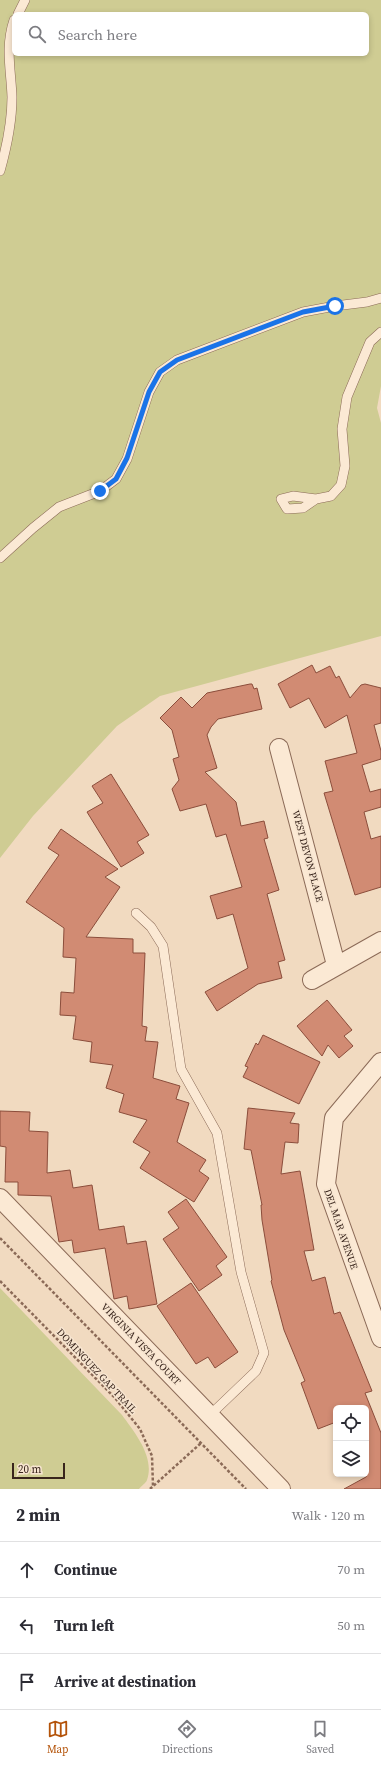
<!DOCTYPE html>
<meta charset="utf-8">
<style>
body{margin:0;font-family:"Source Serif 4",serif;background:#f7f7f7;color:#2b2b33}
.controls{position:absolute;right:12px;bottom:12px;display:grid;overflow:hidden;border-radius:6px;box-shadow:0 2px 6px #0003}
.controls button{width:36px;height:36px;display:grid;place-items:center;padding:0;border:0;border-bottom:1px solid #e1e1e2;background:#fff;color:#2b2b33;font:20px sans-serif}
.scale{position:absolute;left:12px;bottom:10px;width:53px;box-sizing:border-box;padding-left:4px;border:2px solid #39251c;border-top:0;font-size:11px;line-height:14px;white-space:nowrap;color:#39251c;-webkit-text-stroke:3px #f7e5d0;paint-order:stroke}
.stop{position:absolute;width:12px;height:12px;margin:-9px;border:3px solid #1a73e8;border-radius:50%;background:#fff}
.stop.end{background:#1a73e8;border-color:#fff;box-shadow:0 1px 4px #0008}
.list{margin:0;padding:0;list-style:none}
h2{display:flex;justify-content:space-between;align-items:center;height:52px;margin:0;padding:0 16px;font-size:17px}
h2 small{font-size:13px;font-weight:400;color:#7c7c81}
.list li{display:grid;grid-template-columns:26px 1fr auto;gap:12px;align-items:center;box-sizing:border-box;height:56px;padding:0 16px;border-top:1px solid #e1e1e2}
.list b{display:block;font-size:15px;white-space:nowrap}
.list em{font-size:13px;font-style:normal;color:#7c7c81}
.icon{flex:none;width:22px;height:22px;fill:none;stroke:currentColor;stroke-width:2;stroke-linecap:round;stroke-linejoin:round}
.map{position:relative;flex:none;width:381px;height:1489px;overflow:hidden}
.search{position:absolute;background:#fff;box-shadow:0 2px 6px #0003;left:12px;right:12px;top:12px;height:44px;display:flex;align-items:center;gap:10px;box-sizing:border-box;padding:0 14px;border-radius:6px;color:#7c7c81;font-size:15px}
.sheet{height:220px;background:#fff}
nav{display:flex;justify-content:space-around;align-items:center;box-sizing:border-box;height:56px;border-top:1px solid #e1e1e2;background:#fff;font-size:11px;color:#7c7c81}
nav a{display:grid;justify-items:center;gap:2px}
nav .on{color:#b45309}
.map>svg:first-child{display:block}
.green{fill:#cfcc93;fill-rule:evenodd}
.building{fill:#d18b73;stroke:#8b4d3b}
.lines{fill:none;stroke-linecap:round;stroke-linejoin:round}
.lane-casing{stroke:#8b6a57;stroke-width:10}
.street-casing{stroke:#8b6a57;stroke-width:20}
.path{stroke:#8b6a57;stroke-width:2.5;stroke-dasharray:3 2;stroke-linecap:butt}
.lane{stroke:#fbe9d4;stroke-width:9}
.street{stroke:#fbe9d4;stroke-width:18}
.route{stroke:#1a73e8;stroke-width:5}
.labels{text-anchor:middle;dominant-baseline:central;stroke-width:3;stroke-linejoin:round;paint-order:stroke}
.street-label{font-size:10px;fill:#39251c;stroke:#f7e5d0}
</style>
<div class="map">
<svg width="381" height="1489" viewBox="0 0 381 1489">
<rect width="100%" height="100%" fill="#f1dac0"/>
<path class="green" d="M0,0H381V386L377,408L381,423V636L160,696L117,726L33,816L0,858ZM14,14H367V54H14Z
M0,1288L122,1415C135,1433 155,1457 147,1480C146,1483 141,1486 139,1489H0Z"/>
<path class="building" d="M312,665L316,673L330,666L336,678L339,676L350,698L361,685L365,684L381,688V723L374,725L381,751V759L362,765L370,792L381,789V807L364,812L371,839L381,836V887L355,895L324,793L333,791L325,761L357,753L347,715L325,728L309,698L290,708L278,684Z
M250,684H252L254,689L257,688L262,709L218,719L211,727L207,735L217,768L205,772L236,802L241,826L264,821L268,838L264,839L279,890L267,894L285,960L278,962L282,978L258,984L217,1011L205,992L248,968L233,914L217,919L210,896L242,887L226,834L216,837L206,804L180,811L172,789L179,780L173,759L179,757L172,730L160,718L181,697L192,708L207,693Z
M111,774L149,835L137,842L144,853L121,867L87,812L103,803L92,786Z
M61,829L118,869L105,877L120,887L86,937L133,939V953H145L142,1026L147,1027L145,1041L158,1042L153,1078L180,1086L176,1099L189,1103L177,1142L206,1160L199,1171L209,1178L194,1202L140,1168L150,1152L133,1142L147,1120L119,1112L124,1094L106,1088L113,1065L90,1062L92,1042L73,1039L76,1016L60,1015L61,992L74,993L76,958L63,957L64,928L26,902L59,855L48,848Z
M327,1000L352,1030L344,1036L353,1046L339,1058L328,1045L322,1056L297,1026Z
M263,1035L320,1062L299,1104L243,1077L248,1067L245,1066L256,1043L258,1045Z
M248,1108L295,1113L290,1123L299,1124L298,1143L285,1142L281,1174L300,1171L314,1250L304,1251L312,1281L325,1277L334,1314L340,1312L372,1391L365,1393L381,1433V1489H344L366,1477V1408H336V1422L318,1429L301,1383L305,1381L284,1330L271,1281L272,1280L262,1220L261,1205H262L251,1150L244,1149Z
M0,1111L30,1112L29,1131L48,1132L47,1173L70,1170L73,1188L92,1185L99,1230L124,1226L127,1244L146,1241L157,1304L129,1309L127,1296L114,1299L105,1248L74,1253L72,1240L59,1242L51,1196L18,1195V1182H5L6,1147L0,1146Z
M186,1199L227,1257L216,1266L222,1275L199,1291L163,1239L179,1228L168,1212Z
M191,1283L238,1352L215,1368L208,1357L196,1364L157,1306Z"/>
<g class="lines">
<defs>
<path id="lane" d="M18,14L25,0
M0,171C7,146 12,123 12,97C11,70 5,47 14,20
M293,496L316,499L303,508L287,509L281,499Z
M316,499L331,496L341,485L345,466L342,429L347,397L370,342L381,332
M0,558L33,528L59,507L100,491L116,479L127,459L149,392L160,372L177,360L303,312L335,306L367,302L381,298
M136,913L151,927L163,946L181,1069L217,1133L241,1272L264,1353L256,1371L210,1415"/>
<path id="street" d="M279,748L336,965
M312,980L381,941
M381,1062L334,1118L326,1184L381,1338
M0,1198L281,1489"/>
</defs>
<use href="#lane" class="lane-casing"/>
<use href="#street" class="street-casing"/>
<path class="path" d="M0,1238L246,1489
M0,1281L115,1398L140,1429L152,1456L153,1486
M150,1489L201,1443"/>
<use href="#lane" class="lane"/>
<use href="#street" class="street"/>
</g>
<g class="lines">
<path class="route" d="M100,491L116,479L127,458L149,392L160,372L177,360L303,312L335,306"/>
</g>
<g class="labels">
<g class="street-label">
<text transform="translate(308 856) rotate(75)">WEST DEVON PLACE</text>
<text transform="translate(341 1229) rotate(71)">DEL MAR AVENUE</text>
<text transform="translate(141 1344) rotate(46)">VIRGINIA VISTA COURT</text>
<text transform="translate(97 1371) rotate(47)">DOMINGUEZ GAP TRAIL</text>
</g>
</g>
</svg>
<div class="controls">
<button><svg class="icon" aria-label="locate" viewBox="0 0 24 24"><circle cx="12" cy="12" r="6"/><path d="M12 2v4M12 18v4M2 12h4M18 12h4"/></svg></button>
<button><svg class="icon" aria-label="layers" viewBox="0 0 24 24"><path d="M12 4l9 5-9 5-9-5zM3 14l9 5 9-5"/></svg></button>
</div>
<div class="scale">20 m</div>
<div class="stop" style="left:335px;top:306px"></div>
<div class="stop end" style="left:100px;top:491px"></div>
<div class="search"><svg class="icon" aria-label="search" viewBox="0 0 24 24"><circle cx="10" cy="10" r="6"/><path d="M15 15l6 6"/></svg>Search here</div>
</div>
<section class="sheet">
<h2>2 min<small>Walk · 120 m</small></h2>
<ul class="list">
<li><svg class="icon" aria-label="ahead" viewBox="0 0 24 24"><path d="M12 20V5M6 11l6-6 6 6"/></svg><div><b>Continue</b></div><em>70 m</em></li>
<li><svg class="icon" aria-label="left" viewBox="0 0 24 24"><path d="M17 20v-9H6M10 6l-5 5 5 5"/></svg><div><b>Turn left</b></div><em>50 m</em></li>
<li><svg class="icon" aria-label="arrive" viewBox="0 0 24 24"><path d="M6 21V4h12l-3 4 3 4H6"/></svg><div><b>Arrive at destination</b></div></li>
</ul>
</section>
<nav>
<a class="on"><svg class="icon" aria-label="map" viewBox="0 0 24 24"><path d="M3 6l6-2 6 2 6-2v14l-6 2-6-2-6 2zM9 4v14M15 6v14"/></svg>Map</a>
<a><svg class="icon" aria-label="directions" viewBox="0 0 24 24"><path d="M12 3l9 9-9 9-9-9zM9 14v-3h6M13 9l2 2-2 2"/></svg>Directions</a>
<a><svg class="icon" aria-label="saved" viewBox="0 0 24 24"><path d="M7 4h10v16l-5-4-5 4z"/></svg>Saved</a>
</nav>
